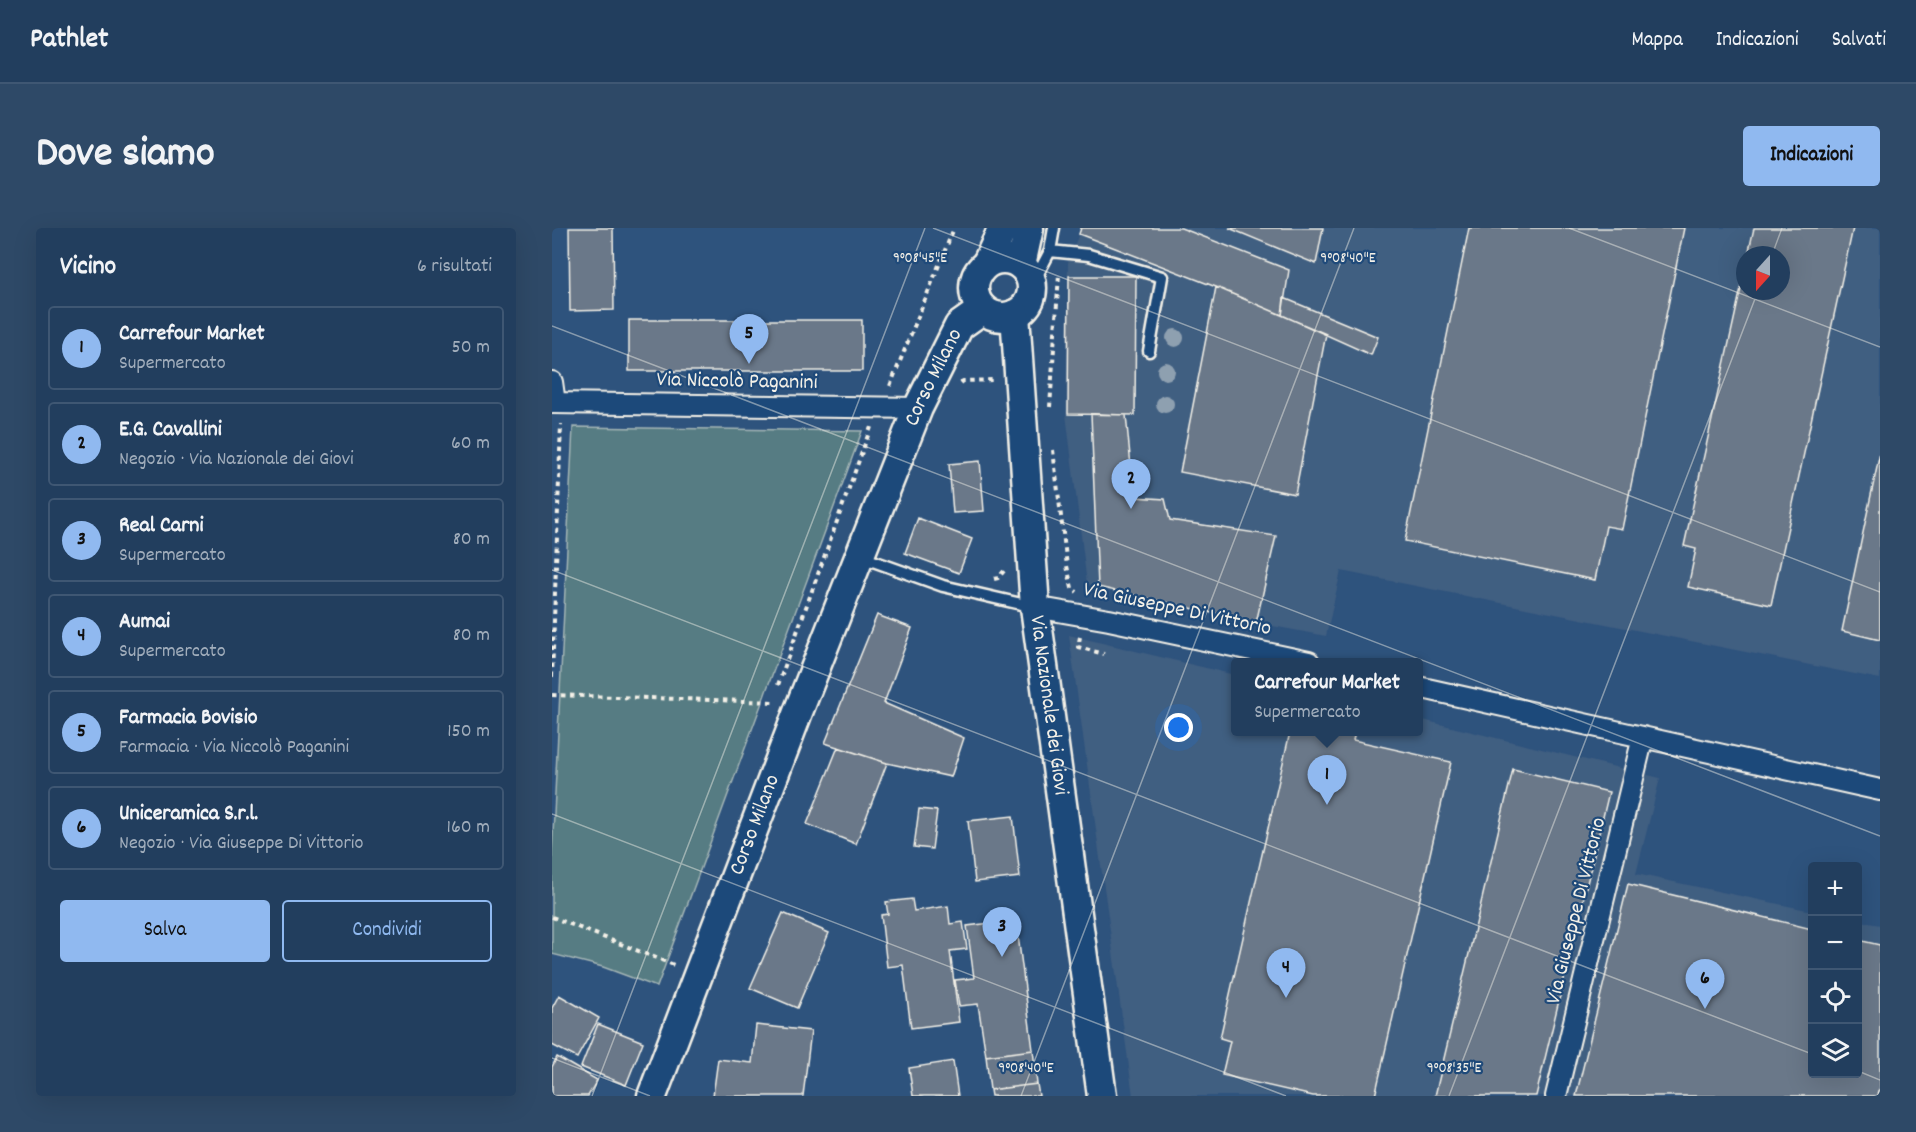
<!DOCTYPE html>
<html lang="it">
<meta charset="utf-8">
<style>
body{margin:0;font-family:Dekko,sans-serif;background:#2e4967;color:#f1f3f6}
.controls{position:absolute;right:18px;bottom:18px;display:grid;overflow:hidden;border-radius:6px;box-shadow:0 6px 24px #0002}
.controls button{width:54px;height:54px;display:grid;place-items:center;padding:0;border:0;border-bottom:2px solid #3f5773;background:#223e5e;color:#f1f3f6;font:30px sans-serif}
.compass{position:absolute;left:1184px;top:18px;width:54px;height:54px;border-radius:50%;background:#223e5e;box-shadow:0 6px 24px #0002;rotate:201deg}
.you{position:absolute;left:627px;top:500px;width:21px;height:21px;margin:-15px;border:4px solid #fff;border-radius:50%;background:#1a73e8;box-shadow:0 0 0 9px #1a73e833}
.badge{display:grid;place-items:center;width:39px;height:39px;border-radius:50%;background:#90b9f0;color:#111;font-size:20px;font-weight:700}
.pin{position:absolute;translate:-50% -50px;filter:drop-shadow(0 2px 3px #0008)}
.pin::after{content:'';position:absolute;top:32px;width:21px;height:18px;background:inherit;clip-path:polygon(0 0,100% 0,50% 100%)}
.popup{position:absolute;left:679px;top:430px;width:192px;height:78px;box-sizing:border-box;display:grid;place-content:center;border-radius:6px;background:#223e5e;filter:drop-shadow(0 2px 4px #0005);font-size:20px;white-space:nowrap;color:#a2aebc}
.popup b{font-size:22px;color:#f1f3f6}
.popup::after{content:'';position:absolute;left:50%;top:100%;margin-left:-12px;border:12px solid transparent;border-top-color:#223e5e}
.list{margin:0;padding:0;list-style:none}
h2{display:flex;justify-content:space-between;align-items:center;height:78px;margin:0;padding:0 24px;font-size:26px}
h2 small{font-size:20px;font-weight:400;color:#a2aebc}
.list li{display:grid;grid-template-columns:39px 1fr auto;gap:18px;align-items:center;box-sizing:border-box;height:84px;margin:0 12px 12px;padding:0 12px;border:2px solid #3f5773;border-radius:6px}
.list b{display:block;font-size:22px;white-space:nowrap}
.list p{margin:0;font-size:20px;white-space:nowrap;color:#a2aebc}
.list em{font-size:20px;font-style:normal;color:#a2aebc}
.actions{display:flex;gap:12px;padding:18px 24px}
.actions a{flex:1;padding:14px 0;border:2px solid #90b9f0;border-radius:6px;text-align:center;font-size:21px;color:#90b9f0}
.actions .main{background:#90b9f0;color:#111}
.icon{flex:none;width:33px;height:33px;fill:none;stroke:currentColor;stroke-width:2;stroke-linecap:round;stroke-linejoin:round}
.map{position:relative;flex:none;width:1328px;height:868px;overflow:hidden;border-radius:6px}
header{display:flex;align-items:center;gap:36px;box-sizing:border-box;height:84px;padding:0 30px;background:#223e5e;border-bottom:2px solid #3f5773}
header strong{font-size:28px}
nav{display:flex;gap:33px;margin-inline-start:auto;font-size:21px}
.intro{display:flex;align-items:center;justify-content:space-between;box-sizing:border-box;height:144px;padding:0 36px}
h1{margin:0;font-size:42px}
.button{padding:15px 27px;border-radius:6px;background:#90b9f0;color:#111;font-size:21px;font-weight:700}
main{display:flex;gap:36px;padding:0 36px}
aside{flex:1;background:#223e5e;border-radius:6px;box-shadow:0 6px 24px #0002}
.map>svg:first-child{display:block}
.built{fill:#405e81;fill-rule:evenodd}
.green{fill:#567c83;stroke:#a5b6b6;stroke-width:1.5}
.building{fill:#6a7889;stroke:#f4f1e8;stroke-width:1.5}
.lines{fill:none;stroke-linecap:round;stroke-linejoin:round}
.lane-casing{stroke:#f4f1e8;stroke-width:15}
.street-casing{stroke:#f4f1e8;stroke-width:24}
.secondary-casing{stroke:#f4f1e8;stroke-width:33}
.path{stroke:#f4f1e8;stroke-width:4;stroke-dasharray:4.5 4.5;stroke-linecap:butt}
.lane{stroke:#1f4a7a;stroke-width:10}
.street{stroke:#1f4a7a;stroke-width:20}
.secondary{stroke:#1f4a7a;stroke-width:28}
.tree{fill:#8ea0b0}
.ticks{fill:none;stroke:#f4f1e8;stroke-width:1.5;stroke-opacity:0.45}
.labels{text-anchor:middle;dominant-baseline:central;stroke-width:4.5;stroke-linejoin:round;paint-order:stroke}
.street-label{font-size:22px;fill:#f4f1e8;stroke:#1f4a7a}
.ticks-label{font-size:15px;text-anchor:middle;fill:#f4f1e8;stroke:#1f4a7a;stroke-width:4.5;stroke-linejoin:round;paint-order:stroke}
</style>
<header>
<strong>Pathlet</strong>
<nav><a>Mappa</a><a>Indicazioni</a><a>Salvati</a></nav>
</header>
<div class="intro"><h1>Dove siamo</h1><a class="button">Indicazioni</a></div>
<main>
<aside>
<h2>Vicino<small>6 risultati</small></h2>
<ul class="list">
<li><span class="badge">1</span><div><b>Carrefour Market</b><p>Supermercato</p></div><em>50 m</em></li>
<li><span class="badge">2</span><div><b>E.G. Cavallini</b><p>Negozio · Via Nazionale dei Giovi</p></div><em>60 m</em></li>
<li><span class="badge">3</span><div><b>Real Carni</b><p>Supermercato</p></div><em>80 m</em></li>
<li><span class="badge">4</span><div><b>Aumai</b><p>Supermercato</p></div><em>80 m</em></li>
<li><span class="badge">5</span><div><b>Farmacia Bovisio</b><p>Farmacia · Via Niccolò Paganini</p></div><em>150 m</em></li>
<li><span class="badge">6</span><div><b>Uniceramica S.r.l.</b><p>Negozio · Via Giuseppe Di Vittorio</p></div><em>160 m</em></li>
</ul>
<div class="actions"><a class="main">Salva</a><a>Condividi</a></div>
</aside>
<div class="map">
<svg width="1328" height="868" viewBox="0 0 1328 868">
<rect width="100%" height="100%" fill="#2e537d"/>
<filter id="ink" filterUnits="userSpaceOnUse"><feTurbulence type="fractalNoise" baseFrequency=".0167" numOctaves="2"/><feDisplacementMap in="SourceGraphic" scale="12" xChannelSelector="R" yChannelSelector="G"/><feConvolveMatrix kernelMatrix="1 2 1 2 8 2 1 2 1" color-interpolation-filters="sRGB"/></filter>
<g filter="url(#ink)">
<path class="built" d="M529,0H1328V451L789,343L774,408L704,395L535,356L514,186L516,35ZM1193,27H1229V63H1193Z
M517,407L683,447L684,504H866L867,491L1108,550L1084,646L1260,683V846H1306V693L1328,697V868H581Z"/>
<path class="green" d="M21,199L310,203L105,759L51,739L0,726V627Z"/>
<path class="building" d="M17,0H61L62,82L18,83Z
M529,0H629L737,42L730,87L664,59L527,6Z
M677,0H771L764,36Z
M917,0H1132L1070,301L1054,298L1043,352L853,313Z
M1202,0H1301L1219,377L1136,359L1144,321L1132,318L1193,42V63H1229V27H1196Z
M517,48H584L583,187L516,186Z
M664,59L774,106L743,266L628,244Z
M732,70L826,109L819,127L730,87Z
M77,92H310V143H77Z
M539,186L574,187L582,269L613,271L618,292L724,308L704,395L546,359Z
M1328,225V412L1290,403Z
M428,233L432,283L401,285L397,236Z
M366,290L420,311L407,345L353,325Z
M325,387L360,400L332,475L412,510L399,549L335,535L273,515Z
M738,504L751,505L752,504H803L801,512L899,534L823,868H761L670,847L678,813L668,810Z
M286,519L335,535L304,616L255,596Z
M961,541L1057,564L984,868H883Z
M367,581L385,583L380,621L362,619Z
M461,588L468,649L423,654L416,593Z
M1076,656L1260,701V846H1306V712L1328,717V858L1326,868H1024Z
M360,671L362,683L396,678L398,696L411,694L415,721L398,723L407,794L359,800L351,737L335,739L329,687L336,686L334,674Z
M231,685L277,705L245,780L198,760Z
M464,692L481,822L434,828L426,776L407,778L403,752L422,750L415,698Z
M7,767L47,790L25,830L0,817V780Z
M46,796L91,814L74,857L29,839Z
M204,797L259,803L251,868H161L166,831L200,835Z
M481,822L485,856L438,862L434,828Z
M5,829L45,852L36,868H0V839Z
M401,833L406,868H361L357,840Z
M485,856L487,868H439L438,862Z"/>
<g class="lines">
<defs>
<path id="lane" d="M498,23L537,27L610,49L597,123
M480,57L498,23L502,0
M307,328L391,358L482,379"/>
<path id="street" d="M0,154L3,175
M0,175L366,180
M483,379L557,392L757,434
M866,459L1328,562
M1004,868L1091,509"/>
<g id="secondary">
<circle cx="451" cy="60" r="29"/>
<path d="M435,35L451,0"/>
<path d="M469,37L477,0"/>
<path id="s1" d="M463,86L483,379L550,868"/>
<path id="s2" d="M100,868L246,484L366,180L407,98L431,81"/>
</g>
</defs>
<use href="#lane" class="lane-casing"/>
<use href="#street" class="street-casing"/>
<use href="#secondary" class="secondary-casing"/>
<path class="path" d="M409,155L411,153L443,152
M338,158L402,0
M498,179L507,46
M501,222L515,338L520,360L525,364
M442,351L446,350L452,343
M528,409L526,419L552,426
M0,449L9,196
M226,457L319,199
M0,467L224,474
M0,689L122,737"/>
<use href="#lane" class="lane"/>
<use href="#street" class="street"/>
<use href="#secondary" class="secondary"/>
</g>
<g class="tree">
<circle cx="623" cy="110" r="9"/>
<circle cx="614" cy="143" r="9"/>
<circle cx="613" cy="176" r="9"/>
</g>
</g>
<path class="ticks" d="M381,0L1328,364M1017,0L1328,119M1220,27L1230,0M0,98L1328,608M0,342L1260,826M0,586L734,868M0,830L98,868M1306,843L1328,852M40,868L373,0M469,868L802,0M897,868L1206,63M1326,868L1328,862"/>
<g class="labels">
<g class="street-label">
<text stroke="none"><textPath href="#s2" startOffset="772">Corso Milano</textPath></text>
<text transform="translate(185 154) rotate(1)">Via Niccolò Paganini</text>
<text transform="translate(625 382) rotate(12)">Via Giuseppe Di Vittorio</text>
<text stroke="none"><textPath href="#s1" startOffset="393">Via Nazionale dei Giovi</textPath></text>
<text stroke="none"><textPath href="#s2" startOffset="290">Corso Milano</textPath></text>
<text transform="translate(1025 683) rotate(-76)">Via Giuseppe Di Vittorio</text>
</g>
</g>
<g class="ticks-label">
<text x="368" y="34">9°08'45"E</text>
<text x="796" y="34">9°08'40"E</text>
<text x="474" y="844">9°08'40"E</text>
<text x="902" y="844">9°08'35"E</text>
</g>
</svg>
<div class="controls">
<button>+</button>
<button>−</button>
<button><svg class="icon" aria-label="locate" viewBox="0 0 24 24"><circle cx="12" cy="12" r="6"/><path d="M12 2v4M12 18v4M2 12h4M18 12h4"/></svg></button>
<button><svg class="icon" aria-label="layers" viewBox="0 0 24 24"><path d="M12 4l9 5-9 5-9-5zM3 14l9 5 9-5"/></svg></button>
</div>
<svg class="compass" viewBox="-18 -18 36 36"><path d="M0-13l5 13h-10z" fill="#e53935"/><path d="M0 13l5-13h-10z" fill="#a2aebc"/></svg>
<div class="you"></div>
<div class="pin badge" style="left:775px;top:577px">1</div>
<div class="popup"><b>Carrefour Market</b>Supermercato</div>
<div class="pin badge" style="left:579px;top:281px">2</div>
<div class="pin badge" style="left:450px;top:729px">3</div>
<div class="pin badge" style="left:734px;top:770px">4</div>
<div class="pin badge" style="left:197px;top:136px">5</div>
<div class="pin badge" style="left:1153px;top:781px">6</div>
</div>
</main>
